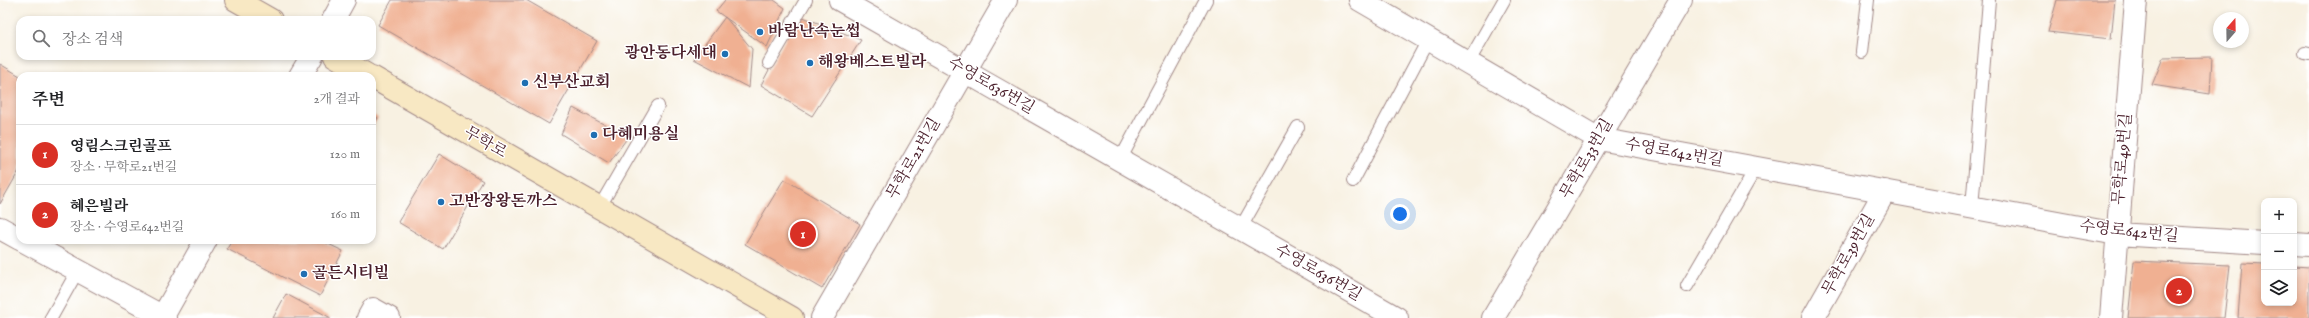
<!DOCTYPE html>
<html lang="ko">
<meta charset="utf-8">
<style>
body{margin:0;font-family:"IM FELL English","Noto Serif KR",serif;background:#f6f6f6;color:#202124}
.controls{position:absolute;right:12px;bottom:12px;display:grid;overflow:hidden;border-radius:8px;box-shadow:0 2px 6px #0003}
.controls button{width:36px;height:36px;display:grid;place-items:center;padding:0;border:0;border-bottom:1px solid #e0e0e0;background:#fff;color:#202124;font:20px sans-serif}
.compass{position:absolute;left:2213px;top:12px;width:36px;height:36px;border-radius:50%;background:#fff;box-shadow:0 2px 6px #0003;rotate:20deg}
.you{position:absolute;left:1400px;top:214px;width:14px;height:14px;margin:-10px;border:3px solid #fff;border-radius:50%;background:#1a73e8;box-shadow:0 0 0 6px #1a73e833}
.badge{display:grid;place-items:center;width:26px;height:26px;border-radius:50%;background:#d93025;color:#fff;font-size:13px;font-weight:700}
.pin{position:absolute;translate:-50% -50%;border:2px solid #fff;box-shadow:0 1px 4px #0006}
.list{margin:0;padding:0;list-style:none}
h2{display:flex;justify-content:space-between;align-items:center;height:52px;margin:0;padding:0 16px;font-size:17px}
h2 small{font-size:13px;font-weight:400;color:#757577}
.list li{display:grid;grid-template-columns:26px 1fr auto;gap:12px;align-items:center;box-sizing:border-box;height:60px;padding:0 16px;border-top:1px solid #e0e0e0}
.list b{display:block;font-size:15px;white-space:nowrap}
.list p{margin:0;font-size:13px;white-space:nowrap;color:#757577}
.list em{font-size:13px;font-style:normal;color:#757577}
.icon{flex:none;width:22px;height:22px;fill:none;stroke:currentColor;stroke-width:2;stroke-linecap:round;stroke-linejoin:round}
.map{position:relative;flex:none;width:2309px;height:318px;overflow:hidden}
.search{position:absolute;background:#fff;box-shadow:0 2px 6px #0003;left:16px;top:16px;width:360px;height:44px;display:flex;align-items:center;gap:10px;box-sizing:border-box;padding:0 14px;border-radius:12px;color:#757577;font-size:15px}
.panel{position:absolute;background:#fff;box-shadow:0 2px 6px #0003;left:16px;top:72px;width:360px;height:172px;border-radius:12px}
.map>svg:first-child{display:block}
.building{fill:#f0b092}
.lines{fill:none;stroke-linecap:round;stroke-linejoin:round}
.lane-casing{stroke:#a18886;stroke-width:14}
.street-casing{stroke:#a18886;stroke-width:24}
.secondary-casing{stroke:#a18886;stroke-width:24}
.lane{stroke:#fff;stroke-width:12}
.street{stroke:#fff;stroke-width:22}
.secondary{stroke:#f8e8c3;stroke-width:22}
.poi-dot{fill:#1f6fb2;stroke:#fff;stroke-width:1.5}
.labels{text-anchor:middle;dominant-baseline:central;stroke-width:3;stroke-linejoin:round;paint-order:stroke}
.poi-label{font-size:16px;font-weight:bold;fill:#4a1f2b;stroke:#fff;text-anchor:start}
.street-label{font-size:16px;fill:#4a1f2b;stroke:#fff}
</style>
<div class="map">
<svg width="2309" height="318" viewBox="0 0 2309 318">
<rect width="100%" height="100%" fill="#fff"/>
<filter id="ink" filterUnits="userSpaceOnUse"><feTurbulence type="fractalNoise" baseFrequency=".025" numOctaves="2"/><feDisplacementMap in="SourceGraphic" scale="8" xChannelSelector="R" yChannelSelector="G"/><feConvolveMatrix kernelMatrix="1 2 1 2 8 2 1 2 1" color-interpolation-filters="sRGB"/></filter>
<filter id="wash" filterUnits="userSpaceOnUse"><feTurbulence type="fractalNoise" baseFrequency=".012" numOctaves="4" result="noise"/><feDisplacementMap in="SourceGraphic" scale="16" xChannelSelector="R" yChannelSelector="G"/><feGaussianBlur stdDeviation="0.9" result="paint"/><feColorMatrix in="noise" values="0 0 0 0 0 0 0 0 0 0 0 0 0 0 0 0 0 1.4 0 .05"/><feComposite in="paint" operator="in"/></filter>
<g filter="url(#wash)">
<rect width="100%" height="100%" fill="#f8f1e2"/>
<g id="blocks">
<path class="building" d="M392,0H526L597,41L549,124L378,25Z
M725,0H774L785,8L767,47L716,11Z
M2057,0H2115L2111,39L2048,32Z
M798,15L861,40L812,116L761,85Z
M725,17L752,49L749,88L694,59Z
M2212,57L2210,94L2152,85L2163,58Z
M0,64L20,76V169L0,204Z
M573,108L628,137L609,163L561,134Z
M372,114L378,118L372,127Z
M439,154L483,181L443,249L398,222Z
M784,179L860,224L822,289L745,244Z
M232,240H320L343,251L320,296L227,249Z
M2134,261L2230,265L2224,318H2128Z
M2242,263L2264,264V303H2294V266L2309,267V318H2238Z
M286,294L331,318H273Z"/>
</g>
</g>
<g filter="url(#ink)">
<use href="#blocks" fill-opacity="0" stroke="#a18886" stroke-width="1"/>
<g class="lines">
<defs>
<path id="lane" d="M1862,52L1868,0
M2305,53L2309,54
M769,63L806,0
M1468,63L1504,0
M1120,160L1206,0
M1353,181L1428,40
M1972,207L1989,0
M599,208L658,106
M1240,229L1298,127
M1687,286L1756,168
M51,318L78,270"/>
<path id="street" d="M840,0L1397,318
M1360,0L1599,139L2117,234L2264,243
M333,20L344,0
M300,76L312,56
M0,228L20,239
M22,240L165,318
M2294,244L2309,245
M162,318L206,240
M368,318L373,309L389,318
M822,318L1006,0
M1493,318L1681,0
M1813,318L1885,191
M2111,318L2136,0"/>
<path id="secondary" d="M236,0L271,20
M335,56L369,76
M372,77L792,318"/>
</defs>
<use href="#lane" class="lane-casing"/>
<use href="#street" class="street-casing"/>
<use href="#secondary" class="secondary-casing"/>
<use href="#lane" class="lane"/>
<use href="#street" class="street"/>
<use href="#secondary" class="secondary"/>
</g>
</g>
<g class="poi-dot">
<circle cx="760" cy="32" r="4"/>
<circle cx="725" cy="54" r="4"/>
<circle cx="810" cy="63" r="4"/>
<circle cx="525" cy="83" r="4"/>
<circle cx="594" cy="135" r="4"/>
<circle cx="441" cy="202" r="4"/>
<circle cx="304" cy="274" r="4"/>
</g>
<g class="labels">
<g class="poi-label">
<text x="768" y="32">바람난속눈썹</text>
<text x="717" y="54" text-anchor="end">광안동다세대</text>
<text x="818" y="63">해왕베스트빌라</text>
<text x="533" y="83">신부산교회</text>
<text x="602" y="135">다혜미용실</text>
<text x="449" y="202">고반장왕돈까스</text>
<text x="312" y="274">골든시티빌</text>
</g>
<g class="street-label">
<text transform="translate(991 86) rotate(30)">수영로636번길</text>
<text transform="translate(485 143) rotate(30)">무학로</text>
<text transform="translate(1674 153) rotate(10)">수영로642번길</text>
<text transform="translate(914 159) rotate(-60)">무학로21번길</text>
<text transform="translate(1587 159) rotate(-60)">무학로33번길</text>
<text transform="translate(2123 159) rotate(-85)">무학로49번길</text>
<text transform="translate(2129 232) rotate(6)">수영로642번길</text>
<text transform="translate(1849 255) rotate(-61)">무학로39번길</text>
<text transform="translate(1318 273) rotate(30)">수영로636번길</text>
</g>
</g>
</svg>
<div class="controls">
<button>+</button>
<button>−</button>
<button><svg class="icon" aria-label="layers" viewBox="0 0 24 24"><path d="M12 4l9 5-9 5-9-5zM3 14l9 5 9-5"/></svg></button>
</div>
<svg class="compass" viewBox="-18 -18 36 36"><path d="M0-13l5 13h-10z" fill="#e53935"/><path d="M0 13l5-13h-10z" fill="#757577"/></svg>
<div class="you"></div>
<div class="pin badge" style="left:803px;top:234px">1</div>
<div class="pin badge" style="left:2179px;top:291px">2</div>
<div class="search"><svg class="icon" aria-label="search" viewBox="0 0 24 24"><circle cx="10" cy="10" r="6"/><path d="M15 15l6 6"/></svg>장소 검색</div>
<section class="panel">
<h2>주변<small>2개 결과</small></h2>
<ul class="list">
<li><span class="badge">1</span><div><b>영림스크린골프</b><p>장소 · 무학로21번길</p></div><em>120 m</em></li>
<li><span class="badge">2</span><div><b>혜은빌라</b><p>장소 · 수영로642번길</p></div><em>160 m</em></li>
</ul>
</section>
</div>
